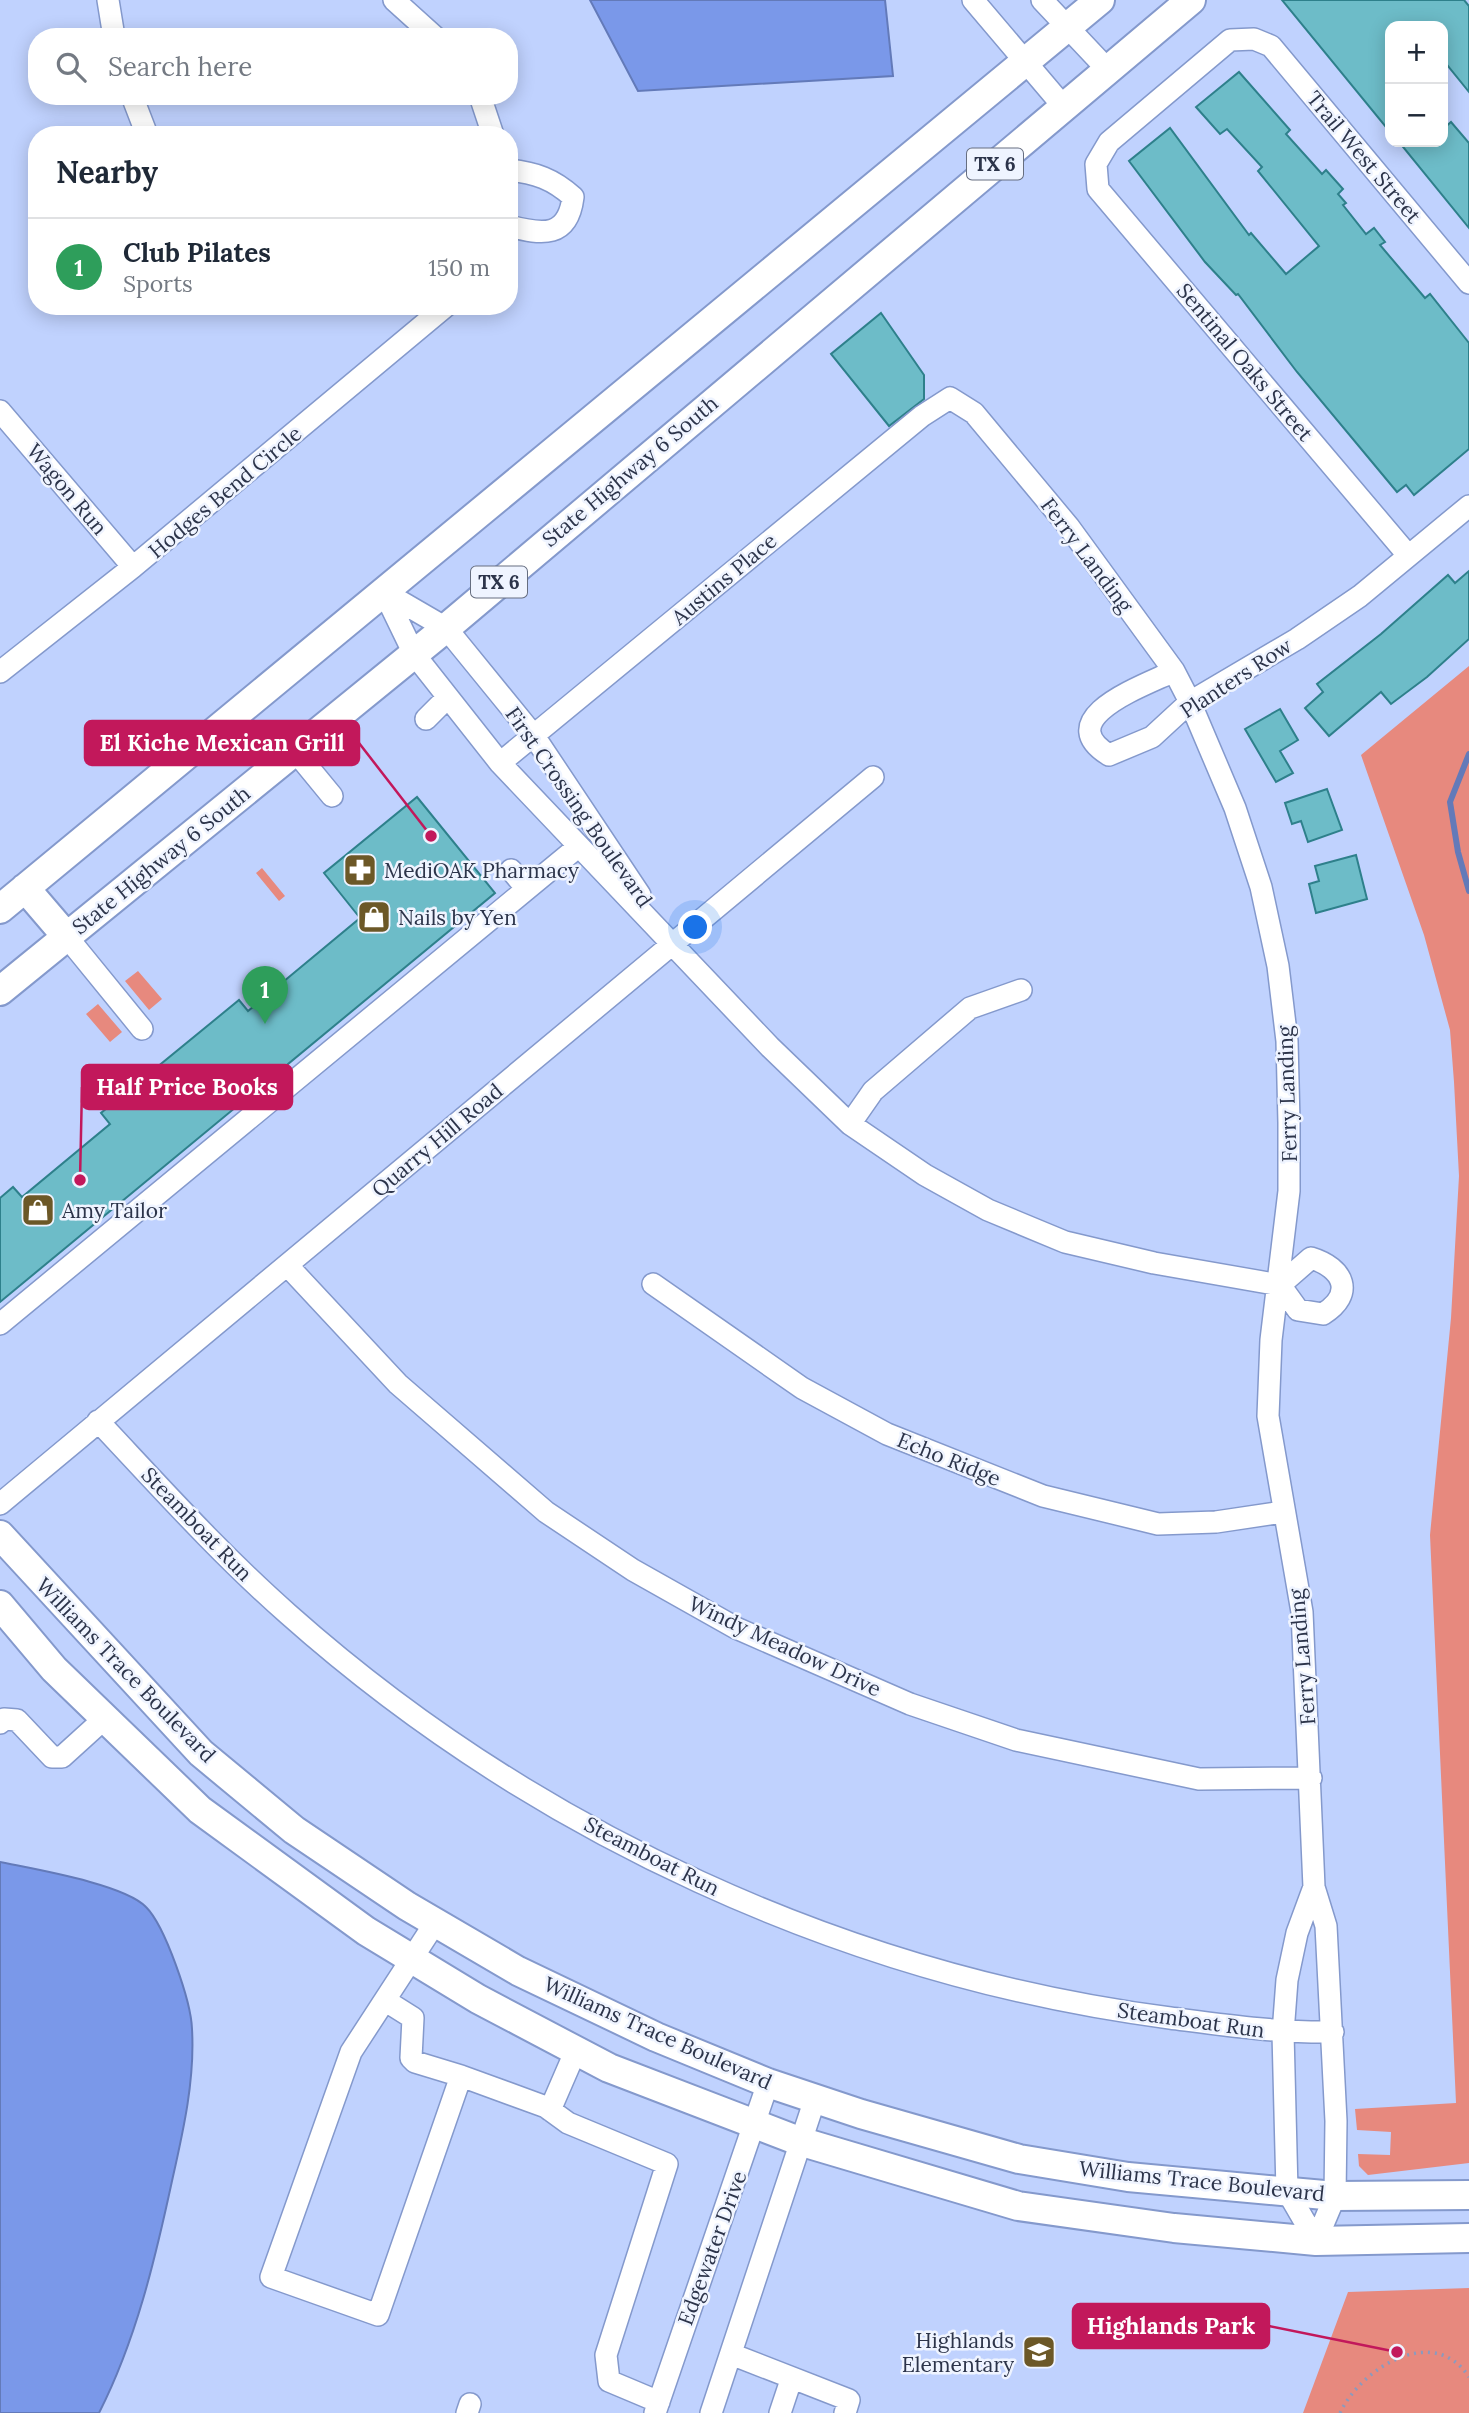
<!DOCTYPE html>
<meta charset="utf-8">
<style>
body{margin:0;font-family:Lora,serif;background:#f6f6f7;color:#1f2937}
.controls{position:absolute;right:21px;top:21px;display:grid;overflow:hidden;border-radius:14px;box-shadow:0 4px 18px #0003}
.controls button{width:63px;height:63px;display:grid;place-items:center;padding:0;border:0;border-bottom:2px solid #e0e1e3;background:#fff;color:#1f2937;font:35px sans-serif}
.you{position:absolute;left:696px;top:928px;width:24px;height:24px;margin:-18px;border:5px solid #fff;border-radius:50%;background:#1a73e8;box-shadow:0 0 0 10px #1a73e833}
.badge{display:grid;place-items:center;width:46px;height:46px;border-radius:50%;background:#ea580c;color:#fff;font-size:23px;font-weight:700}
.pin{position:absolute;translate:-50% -58px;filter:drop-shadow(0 2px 4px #0008)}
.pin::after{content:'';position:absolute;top:37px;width:24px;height:21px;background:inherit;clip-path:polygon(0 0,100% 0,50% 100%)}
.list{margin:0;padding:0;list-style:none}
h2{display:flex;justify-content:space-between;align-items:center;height:91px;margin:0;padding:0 28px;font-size:30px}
h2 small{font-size:23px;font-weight:400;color:#747a83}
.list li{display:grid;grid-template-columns:46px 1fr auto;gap:21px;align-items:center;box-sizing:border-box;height:98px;padding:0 28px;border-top:2px solid #e0e1e3}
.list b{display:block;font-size:26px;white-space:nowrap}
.list p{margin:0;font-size:23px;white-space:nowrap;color:#747a83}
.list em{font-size:23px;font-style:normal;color:#747a83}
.icon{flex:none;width:38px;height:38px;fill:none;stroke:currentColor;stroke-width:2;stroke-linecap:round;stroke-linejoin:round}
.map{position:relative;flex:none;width:1469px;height:2413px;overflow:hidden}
.search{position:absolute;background:#fff;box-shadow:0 4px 18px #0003;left:28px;top:28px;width:490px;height:77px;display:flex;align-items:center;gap:18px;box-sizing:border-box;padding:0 24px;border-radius:28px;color:#747a83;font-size:26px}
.panel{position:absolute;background:#fff;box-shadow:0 4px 18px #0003;left:28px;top:126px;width:490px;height:189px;border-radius:28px}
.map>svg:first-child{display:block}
.green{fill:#e7897e}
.water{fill:#7a98e9;stroke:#637ab9;stroke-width:2}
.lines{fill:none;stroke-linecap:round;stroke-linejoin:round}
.stream{stroke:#637ab9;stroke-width:6}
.building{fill:#6dbcc8;stroke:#2e808b;stroke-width:2}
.minor-casing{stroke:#8499cc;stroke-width:24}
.major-casing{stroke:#8499cc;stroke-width:32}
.path{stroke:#8b9abe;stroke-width:3.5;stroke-dasharray:2 5;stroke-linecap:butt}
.minor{stroke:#fff;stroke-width:21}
.major{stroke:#fff;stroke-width:28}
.labels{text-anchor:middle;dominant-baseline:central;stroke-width:5;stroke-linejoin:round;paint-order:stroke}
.shield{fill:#eff4ff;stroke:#666e80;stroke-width:2}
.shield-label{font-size:19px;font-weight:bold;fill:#2c344a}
.street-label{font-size:21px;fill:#2c344a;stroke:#eff4ff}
.poi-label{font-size:21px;fill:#2c344a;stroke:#eff4ff;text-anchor:start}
.leader{fill:none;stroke:#c2185b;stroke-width:2.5}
.callout-dot{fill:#c2185b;stroke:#eff4ff;stroke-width:2.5}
.callout{fill:#c2185b;stroke:#c2185b;stroke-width:2.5}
.callout-label{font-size:23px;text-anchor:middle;font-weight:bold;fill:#fff}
</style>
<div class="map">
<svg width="1469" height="2413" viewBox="0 0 1469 2413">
<rect width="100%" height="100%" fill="#c0d2fe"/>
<path class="green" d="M1469,666V2163L1368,2175L1359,2166L1358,2154L1390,2155L1391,2132L1357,2130L1355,2109L1456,2103L1430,1535L1451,1318L1459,1176L1454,1082L1450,1030L1424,935L1361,755Z
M262,868L285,896L279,901L256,873Z
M138,971L162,999L149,1010L125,981Z
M98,1004L122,1032L110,1042L86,1014Z
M1469,2288V2413H1303L1348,2292Z"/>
<path class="water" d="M590,0H885L893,76L638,91Z
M0,1862C33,1869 124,1884 146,1907C165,1926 191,2001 192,2029C195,2080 183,2132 172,2181C155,2260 136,2340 99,2413H0Z"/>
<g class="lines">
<path class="stream" d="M1469,754L1450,802L1458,852L1469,891"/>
</g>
<path class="building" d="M1282,0H1464L1469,6V92L1443,60V26H1390V132Z
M1239,72L1290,130L1286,134L1322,174L1326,170L1343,189L1338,194L1346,203L1343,205L1366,234L1374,228L1385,242L1380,245L1425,298L1430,294L1469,343V449L1414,495L1406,485L1397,492L1297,372L1238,294L1236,295L1205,262L1129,161L1170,128L1249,235L1251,233L1286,274L1319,246L1258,171L1262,167L1227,129L1220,134L1196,107Z
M1451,122L1469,143V228L1399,142H1443V129Z
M881,313L924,375V399L889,426L831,354Z
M1469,571V639L1427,677L1391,704L1381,692L1329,736L1305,708L1323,692L1317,684L1381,634L1448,575L1455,583Z
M1280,709L1298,740L1280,751L1293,773L1276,782L1245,729Z
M1327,789L1342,830L1308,842L1301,821L1292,824L1285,803Z
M417,797L495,893L0,1302V1198L13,1187L22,1197L110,1124L101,1113L239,1000L248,1011L360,918L324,873Z
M1356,855L1367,899L1316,913L1309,884L1319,881L1315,866Z"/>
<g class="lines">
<defs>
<path id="minor" d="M108,0L114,37
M394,0L435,37
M973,0L1063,106
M1042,0L1107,69
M132,96L147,135
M480,96L493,135
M509,170C536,173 553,179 573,197C568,238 543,235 509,226
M0,411L133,567
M1407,554L1098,189L1096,164L1109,142L1230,40L1254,39L1271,46L1469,283
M384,592L414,654L500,763L770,1047L850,1124L925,1175L988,1210L1065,1242L1154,1263L1280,1285
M384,592L446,628L534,736L640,895
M1174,671C1146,685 1049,718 1109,755L1152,737L1190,702L1297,639L1360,596L1469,506
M0,672L133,567L446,306
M426,719L448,697
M295,751L332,796
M500,763L922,416L950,398L974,413L1069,527L1174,671L1190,702L1235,808L1261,887L1278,966L1287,1041L1289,1123V1191L1271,1340L1268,1416L1302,1612L1314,1887L1326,1926L1336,2121L1335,2196L1316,2241L1287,2191L1283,2033L1287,1980L1297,1933L1314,1887
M511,870L527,889
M67,937L142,1029
M850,1124L873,1091L970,1008L1021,990
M1311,1258C1344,1268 1355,1294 1323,1314L1298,1310L1280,1285Z
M287,1265L398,1384L546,1512L633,1570L736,1628L910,1704L1016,1740L1199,1779L1311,1778
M653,1284L802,1388L887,1434L1043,1496L1158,1524L1216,1522L1283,1512
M0,1324L579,846
M98,1421C160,1487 220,1554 288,1614C532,1831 846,1976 1170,2018C1224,2025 1278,2033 1333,2032
M0,1504L873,777
M0,1723L4,1719L17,1720L52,1757H62L105,1718
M435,1923L351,2052L271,2277L378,2315L461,2076L546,2107L568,2123L667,2164L606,2355L609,2381L659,2402
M386,2001L413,2018L411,2058L415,2062L461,2076
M550,2110L576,2050
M731,2354L849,2400L845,2413
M467,2413L470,2404
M655,2413L768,2083
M711,2413L815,2099
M780,2413L791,2380"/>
<path id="major" d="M25,888L67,937
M0,909L1100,0
M0,991L446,628L1191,0
M0,1535L201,1753L294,1830L407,1906L518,1971L656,2037L768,2083L861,2114L1019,2159L1128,2177L1335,2196L1469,2195
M0,1605L54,1669L200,1810L366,1931L478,1999L609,2068L799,2141L1018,2206L1174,2228L1316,2241L1469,2238"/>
</defs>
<use href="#minor" class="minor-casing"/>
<use href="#major" class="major-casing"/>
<path class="path" d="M1340,2413C1361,2368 1434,2323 1469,2377"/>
<use href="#minor" class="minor"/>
<use href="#major" class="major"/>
</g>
<defs>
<symbol id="pharmacy-square" viewBox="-11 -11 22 22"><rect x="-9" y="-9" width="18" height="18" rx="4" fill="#6c5827" stroke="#eff4ff"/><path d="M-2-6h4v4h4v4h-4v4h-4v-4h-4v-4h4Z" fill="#fff"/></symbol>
<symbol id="shop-square" viewBox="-11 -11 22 22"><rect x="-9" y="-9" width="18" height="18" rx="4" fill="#6c5827" stroke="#eff4ff"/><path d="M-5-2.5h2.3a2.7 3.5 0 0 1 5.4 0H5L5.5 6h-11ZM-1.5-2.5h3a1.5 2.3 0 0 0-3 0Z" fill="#fff"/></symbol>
<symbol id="school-square" viewBox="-11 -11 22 22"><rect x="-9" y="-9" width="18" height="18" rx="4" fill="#6c5827" stroke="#eff4ff"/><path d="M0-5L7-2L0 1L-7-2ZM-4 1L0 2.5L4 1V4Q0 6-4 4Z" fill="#fff"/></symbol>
</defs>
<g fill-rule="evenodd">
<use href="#pharmacy-square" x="341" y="851" width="38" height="38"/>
<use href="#shop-square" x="355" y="898" width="38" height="38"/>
<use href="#shop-square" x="19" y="1191" width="38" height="38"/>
<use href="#school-square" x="1020" y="2333" width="38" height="38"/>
</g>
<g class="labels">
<g class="shield">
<rect x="967" y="148.5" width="56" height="31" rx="5"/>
<rect x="471" y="566.5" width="56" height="31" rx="5"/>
</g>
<g class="shield-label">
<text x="995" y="164">TX 6</text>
<text x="499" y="582">TX 6</text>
</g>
<g class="street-label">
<text transform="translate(1364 157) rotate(50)">Trail West Street</text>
<text transform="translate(1245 362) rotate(50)">Sentinal Oaks Street</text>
<text transform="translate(630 471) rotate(-40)">State Highway 6 South</text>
<text transform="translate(67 489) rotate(50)">Wagon Run</text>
<text transform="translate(225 492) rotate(-40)">Hodges Bend Circle</text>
<text transform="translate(1087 555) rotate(53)">Ferry Landing</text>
<text transform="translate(724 579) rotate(-40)">Austins Place</text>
<text transform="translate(1236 678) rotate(-33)">Planters Row</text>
<text transform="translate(579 807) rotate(55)">First Crossing Boulevard</text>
<text transform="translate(161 860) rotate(-39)">State Highway 6 South</text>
<text transform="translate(1287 1094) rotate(-92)">Ferry Landing</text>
<text transform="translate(437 1140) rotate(-40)">Quarry Hill Road</text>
<text transform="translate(949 1459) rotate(22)">Echo Ridge</text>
<text transform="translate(197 1524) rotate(46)">Steamboat Run</text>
<text transform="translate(785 1646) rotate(25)">Windy Meadow Drive</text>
<text transform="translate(1302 1657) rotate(-95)">Ferry Landing</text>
<text transform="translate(126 1670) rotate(46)">Williams Trace Boulevard</text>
<text transform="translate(652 1856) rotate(27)">Steamboat Run</text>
<text transform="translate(1191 2020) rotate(8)">Steamboat Run</text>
<text transform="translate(658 2033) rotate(24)">Williams Trace Boulevard</text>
<text transform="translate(1202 2181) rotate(6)">Williams Trace Boulevard</text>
<text transform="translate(712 2248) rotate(-70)">Edgewater Drive</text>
</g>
<g class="poi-label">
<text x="384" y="870">MediOAK Pharmacy</text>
<text x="398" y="917">Nails by Yen</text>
<text x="62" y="1210">Amy Tailor</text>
<text x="1014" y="2340" text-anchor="end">Highlands<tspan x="1014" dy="24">Elementary</tspan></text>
</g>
</g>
<path class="leader" d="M431 836L359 743M80 1180L82 1087M1397 2352L1269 2326"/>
<g class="callout-dot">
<circle cx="431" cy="836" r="7"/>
<circle cx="80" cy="1180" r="7"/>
<circle cx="1397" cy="2352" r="7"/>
</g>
<g class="callout">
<rect x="85" y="721" width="274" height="44" rx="7"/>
<rect x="82" y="1065" width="210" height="44" rx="7"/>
<rect x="1073" y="2304" width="196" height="44" rx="7"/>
</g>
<g class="callout-label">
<text x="222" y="751">El Kiche Mexican Grill</text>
<text x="187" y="1095">Half Price Books</text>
<text x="1171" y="2334">Highlands Park</text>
</g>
</svg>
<div class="controls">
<button>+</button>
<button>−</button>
</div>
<div class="you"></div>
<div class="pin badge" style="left:265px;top:1024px;background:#2e9e5b">1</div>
<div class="search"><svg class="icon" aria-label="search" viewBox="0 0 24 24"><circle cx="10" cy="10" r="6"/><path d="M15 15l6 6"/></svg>Search here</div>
<section class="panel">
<h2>Nearby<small></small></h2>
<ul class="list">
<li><span class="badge" style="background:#2e9e5b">1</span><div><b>Club Pilates</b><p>Sports</p></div><em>150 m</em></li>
</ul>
</section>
</div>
